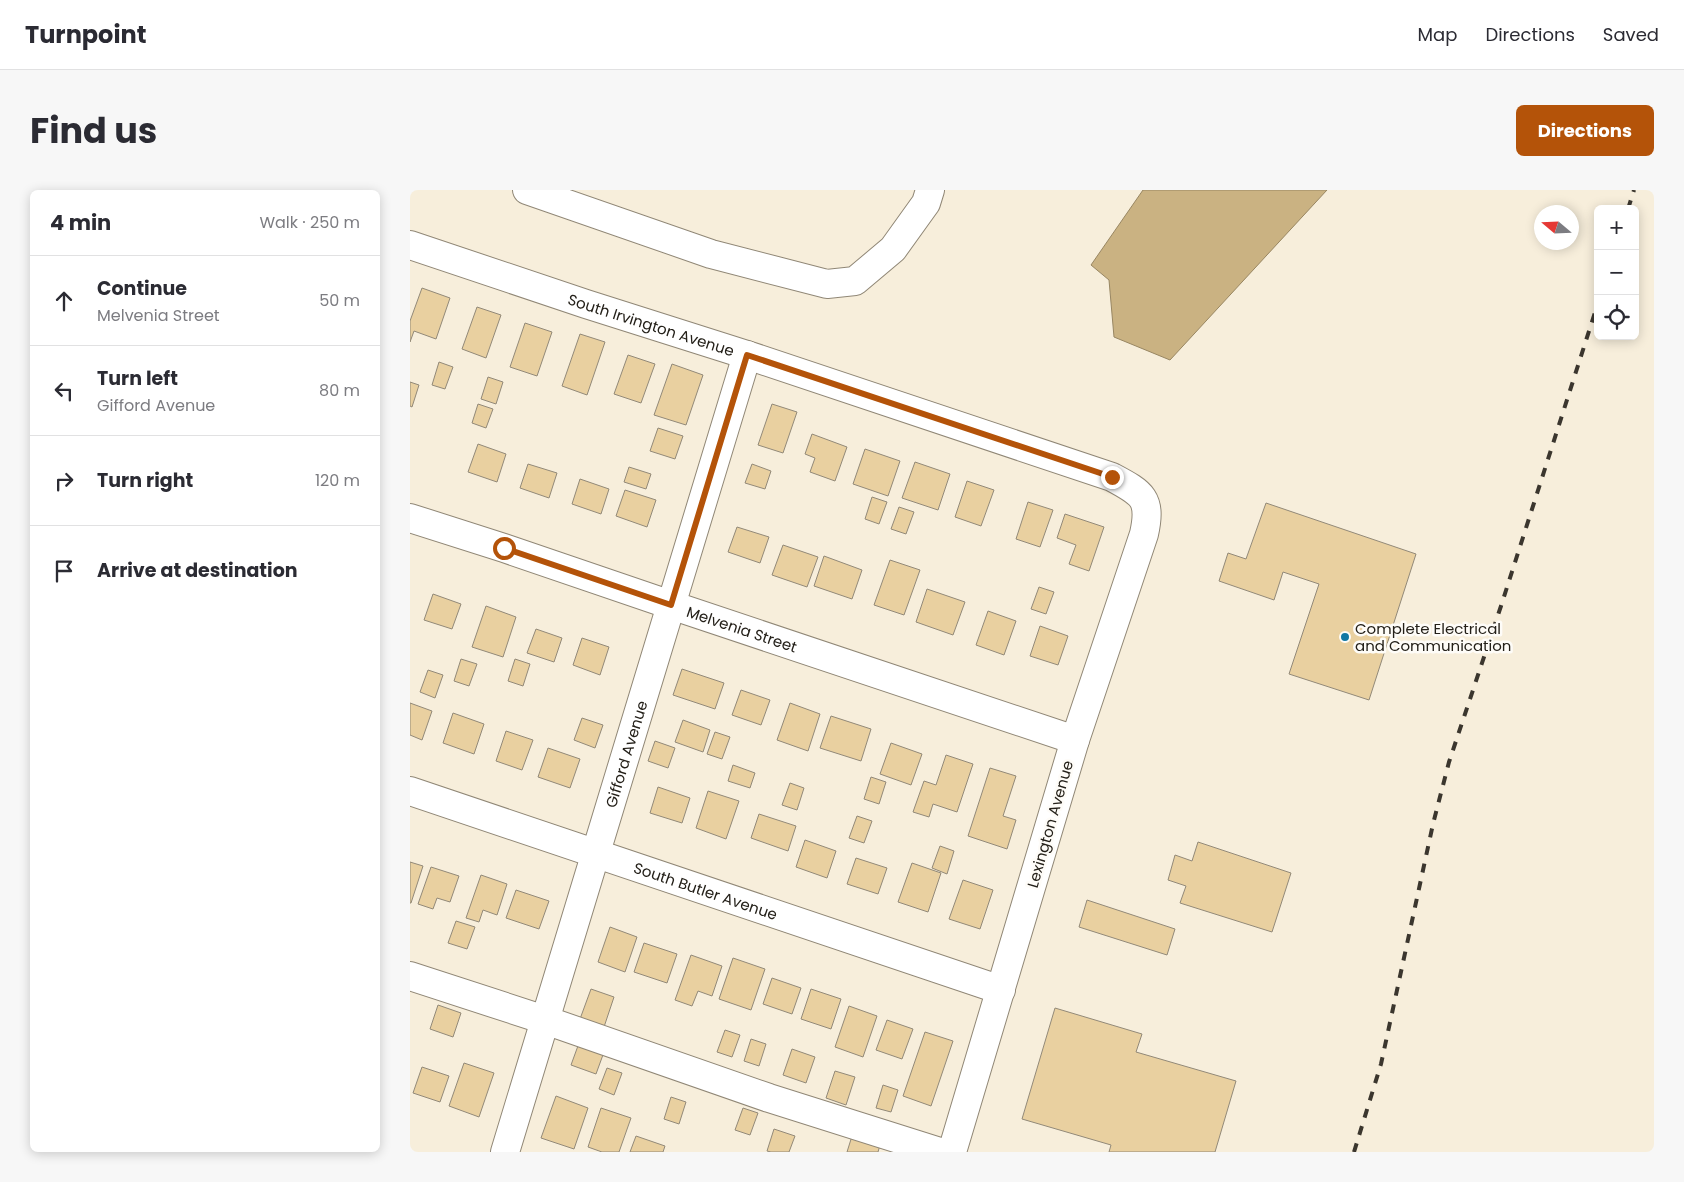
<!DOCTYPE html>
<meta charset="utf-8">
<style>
body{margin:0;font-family:Poppins,sans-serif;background:#f7f7f7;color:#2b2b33}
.controls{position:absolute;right:15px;top:15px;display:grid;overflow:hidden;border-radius:8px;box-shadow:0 2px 12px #0003}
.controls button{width:45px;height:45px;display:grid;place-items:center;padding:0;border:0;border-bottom:1px solid #e1e1e2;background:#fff;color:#2b2b33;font:25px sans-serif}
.compass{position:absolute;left:1124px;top:15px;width:45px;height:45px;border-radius:50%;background:#fff;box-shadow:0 2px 12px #0003;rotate:289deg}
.stop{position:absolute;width:15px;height:15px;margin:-11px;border:4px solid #b45309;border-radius:50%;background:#fff}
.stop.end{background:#b45309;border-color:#fff;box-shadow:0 1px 5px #0008}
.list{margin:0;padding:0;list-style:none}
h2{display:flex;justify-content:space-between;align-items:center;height:65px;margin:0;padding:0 20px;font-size:21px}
h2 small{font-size:16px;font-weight:400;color:#7c7c81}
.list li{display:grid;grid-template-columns:32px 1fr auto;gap:15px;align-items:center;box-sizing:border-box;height:90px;padding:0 20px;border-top:1px solid #e1e1e2}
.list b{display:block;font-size:19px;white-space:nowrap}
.list p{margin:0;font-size:16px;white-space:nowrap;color:#7c7c81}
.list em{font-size:16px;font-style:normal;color:#7c7c81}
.icon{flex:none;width:28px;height:28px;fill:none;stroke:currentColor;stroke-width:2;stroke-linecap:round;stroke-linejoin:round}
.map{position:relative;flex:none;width:1244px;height:962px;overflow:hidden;border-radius:8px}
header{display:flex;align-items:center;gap:30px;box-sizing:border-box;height:70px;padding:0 25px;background:#fff;border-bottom:1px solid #e1e1e2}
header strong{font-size:24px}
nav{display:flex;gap:28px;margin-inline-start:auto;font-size:18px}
.intro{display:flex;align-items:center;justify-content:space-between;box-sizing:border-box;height:120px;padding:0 30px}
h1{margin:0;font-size:35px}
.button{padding:12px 22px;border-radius:8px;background:#b45309;color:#fff;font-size:18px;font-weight:700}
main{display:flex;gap:30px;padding:0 30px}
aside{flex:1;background:#fff;border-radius:8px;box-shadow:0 2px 12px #0003}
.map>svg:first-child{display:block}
.water{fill:#cab282;stroke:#988662}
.building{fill:#e9d0a0;stroke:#928978}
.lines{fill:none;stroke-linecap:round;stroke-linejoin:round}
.minor-casing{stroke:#908776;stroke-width:30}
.minor{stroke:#fff;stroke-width:28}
.rail{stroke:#3b362e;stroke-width:4;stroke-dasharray:9 9;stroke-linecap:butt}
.route{stroke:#b45309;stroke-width:6}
.poi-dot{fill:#1278a4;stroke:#fefcf8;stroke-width:2}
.labels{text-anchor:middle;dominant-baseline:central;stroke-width:5;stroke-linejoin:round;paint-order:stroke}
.street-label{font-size:15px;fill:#242019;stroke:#fefcf8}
.poi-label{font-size:15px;fill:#242019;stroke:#fefcf8;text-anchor:start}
</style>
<header>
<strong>Turnpoint</strong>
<nav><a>Map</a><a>Directions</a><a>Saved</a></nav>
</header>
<div class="intro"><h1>Find us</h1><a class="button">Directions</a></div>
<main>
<aside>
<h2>4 min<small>Walk · 250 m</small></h2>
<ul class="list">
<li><svg class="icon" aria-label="ahead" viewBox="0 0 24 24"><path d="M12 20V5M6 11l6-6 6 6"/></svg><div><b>Continue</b><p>Melvenia Street</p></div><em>50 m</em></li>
<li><svg class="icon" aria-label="left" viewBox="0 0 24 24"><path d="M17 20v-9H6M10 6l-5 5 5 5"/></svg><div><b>Turn left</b><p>Gifford Avenue</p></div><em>80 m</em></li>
<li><svg class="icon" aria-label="right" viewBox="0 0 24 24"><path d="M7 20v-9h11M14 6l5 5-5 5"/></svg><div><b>Turn right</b></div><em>120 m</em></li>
<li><svg class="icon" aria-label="arrive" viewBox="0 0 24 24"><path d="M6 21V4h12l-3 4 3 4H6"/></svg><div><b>Arrive at destination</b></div></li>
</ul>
</aside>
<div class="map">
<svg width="1244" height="962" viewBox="0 0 1244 962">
<rect width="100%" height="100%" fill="#f7eedb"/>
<path class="water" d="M733,0H917L760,170L704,147L699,90L681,75Z"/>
<path class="building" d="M12,98L40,108L26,149L4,141L0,152V131Z
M67,117L91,125L76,168L52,159Z
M115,133L142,142L127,186L100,177Z
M170,144L195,152L177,205L152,196Z
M218,165L245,174L231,213L204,204Z
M29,172L43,177L35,199L22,195Z
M262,174L293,185L276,235L244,225Z
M78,187L93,192L86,214L71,209Z
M0,192L9,195L2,217L0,216Z
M68,214L83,219L76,238L62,233Z
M362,214L387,222L373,263L348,255Z
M248,238L273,246L265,269L240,261Z
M402,244L437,257L425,291L400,282L405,268L395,264Z
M68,254L96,264L87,292L58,282Z
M455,259L490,271L478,306L443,294Z
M505,272L540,284L528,320L492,308Z
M118,274L147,283L139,308L110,298Z
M342,274L361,281L355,299L335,293Z
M219,277L241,284L236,299L214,292Z
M170,289L199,299L191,324L162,314Z
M557,291L584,300L571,336L545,327Z
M215,300L246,310L237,337L206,326Z
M462,307L477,312L469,334L455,329Z
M618,312L643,320L630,357L606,349Z
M856,313L1006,364L959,510L879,484L909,394L873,382L864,410L809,391L818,363L836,369Z
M489,317L504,322L496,344L481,339Z
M655,324L694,337L679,381L659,374L666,355L647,348Z
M327,337L359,347L350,373L318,362Z
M373,355L408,367L397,397L362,385Z
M414,366L452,380L442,409L404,396Z
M480,370L510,380L494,425L464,415Z
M629,397L644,402L636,424L621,419Z
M517,399L555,412L543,445L506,432Z
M23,404L51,414L42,439L14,430Z
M76,416L106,427L93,467L62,457Z
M578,421L606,431L594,465L566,455Z
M630,436L658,446L648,475L620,466Z
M126,439L152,448L144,472L117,463Z
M172,448L199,457L190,485L163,475Z
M51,469L67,474L59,496L44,491Z
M105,469L120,474L113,496L98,491Z
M272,479L314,493L305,519L263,505Z
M18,480L33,485L25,508L10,502Z
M331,500L360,510L351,535L322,525Z
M0,513L22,521L12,550L0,545Z
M380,513L410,524L398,561L367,550Z
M43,523L74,534L64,564L33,553Z
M421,526L461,539L451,571L410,558Z
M172,528L193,535L185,558L164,550Z
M273,530L300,540L293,562L265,552Z
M96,541L123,550L112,580L86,571Z
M305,542L320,547L312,569L297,564Z
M245,551L265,558L258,578L238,571Z
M481,553L512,564L501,595L470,584Z
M138,558L170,569L160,598L128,587Z
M536,565L563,574L547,622L523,614L519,627L503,622L514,591L526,595Z
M323,575L345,583L340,598L318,591Z
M580,578L606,586L593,626L606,630L597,659L558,646Z
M461,587L476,592L469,614L454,609Z
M380,593L394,598L387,620L372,615Z
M248,597L280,608L272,633L240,623Z
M298,601L329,611L316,649L286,638Z
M349,624L386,636L378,661L341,648Z
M447,626L462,631L454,653L439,648Z
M395,650L426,661L417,688L386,677Z
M788,652L881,683L862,742L770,713L776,696L758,690L765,665L782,671Z
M530,656L544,661L537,684L522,678Z
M446,668L477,678L468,704L437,694Z
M0,672L13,676L1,713H0Z
M502,673L531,683L518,722L488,712Z
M21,677L49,686L40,712L27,708L23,719L8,714Z
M71,685L97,694L87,725L73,720L69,732L56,728Z
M553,690L583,700L570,739L539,729Z
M106,700L139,711L129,739L96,728Z
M677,710L765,739L757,765L669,737Z
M46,731L65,737L57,759L38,753Z
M200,737L227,747L215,782L188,772Z
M234,753L267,764L257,793L224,782Z
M281,765L312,776L302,806L288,801L282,816L265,810Z
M323,768L355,779L341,820L309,809Z
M362,788L391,798L382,824L353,814Z
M181,799L204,807L194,837L170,829Z
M401,799L431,809L421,839L391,829Z
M28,815L51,823L43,847L20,839Z
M439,816L467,826L453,867L425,857Z
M645,818L732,844L726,862L826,891L805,962H699L701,955L612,929Z
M477,830L503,839L492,869L466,860Z
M315,840L330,845L322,867L307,862Z
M515,842L543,851L521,916L493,906Z
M341,849L356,854L349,876L334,871Z
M169,853L194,862L186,884L161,875Z
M382,859L405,867L396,893L373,885Z
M54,873L84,883L69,927L39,916Z
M12,877L39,886L30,912L3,903Z
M197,878L212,883L204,905L189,899Z
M425,881L445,887L436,915L416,908Z
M473,895L488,900L481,922L466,918Z
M146,906L178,918L164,959L131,948Z
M261,907L276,912L269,934L254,929Z
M191,918L221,928L209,962H192L178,957Z
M333,918L348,923L340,945L325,940Z
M364,939L385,946L379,962H361L357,961Z
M226,946L255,956L253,962H220Z
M442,946L470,955L468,962H437Z"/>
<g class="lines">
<defs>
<g id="minor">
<path d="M117,0L301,64L417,94L445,91L483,59L516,13L520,0"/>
<path id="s1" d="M0,55L176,114L337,165L702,287C732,303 742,308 734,344L665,550L542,962"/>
<path id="s2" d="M0,328L94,358L261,415L665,550"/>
<path id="s3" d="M0,601L591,800"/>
<path d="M0,786L135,830L359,908L530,962"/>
<path id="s4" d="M95,962L337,165"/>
</g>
</defs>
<use href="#minor" class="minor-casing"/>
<use href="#minor" class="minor"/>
<path class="rail" d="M1218,19L1224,0
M944,962L971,874L1023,634L1039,572L1091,416L1188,113"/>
</g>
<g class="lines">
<path class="route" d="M94,358L261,415L337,165L702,287"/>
</g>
<circle class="poi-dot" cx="935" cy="447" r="5"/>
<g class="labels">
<g class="street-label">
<text stroke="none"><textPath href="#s1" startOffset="254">South Irvington Avenue</textPath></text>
<text stroke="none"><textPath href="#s2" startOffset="350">Melvenia Street</textPath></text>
<text stroke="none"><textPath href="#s4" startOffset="416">Gifford Avenue</textPath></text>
<text transform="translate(640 634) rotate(-74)">Lexington Avenue</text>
<text stroke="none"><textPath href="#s3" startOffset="312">South Butler Avenue</textPath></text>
</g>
<g class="poi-label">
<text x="945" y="438">Complete Electrical<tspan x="945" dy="17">and Communication</tspan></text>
</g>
</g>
</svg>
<div class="controls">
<button>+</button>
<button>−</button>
<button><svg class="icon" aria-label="locate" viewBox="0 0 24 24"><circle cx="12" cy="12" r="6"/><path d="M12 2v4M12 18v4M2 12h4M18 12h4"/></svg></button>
</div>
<svg class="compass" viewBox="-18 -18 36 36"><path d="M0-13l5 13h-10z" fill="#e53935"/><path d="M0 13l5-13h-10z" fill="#7c7c81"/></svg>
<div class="stop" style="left:94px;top:358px"></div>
<div class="stop end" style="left:702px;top:287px"></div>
</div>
</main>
